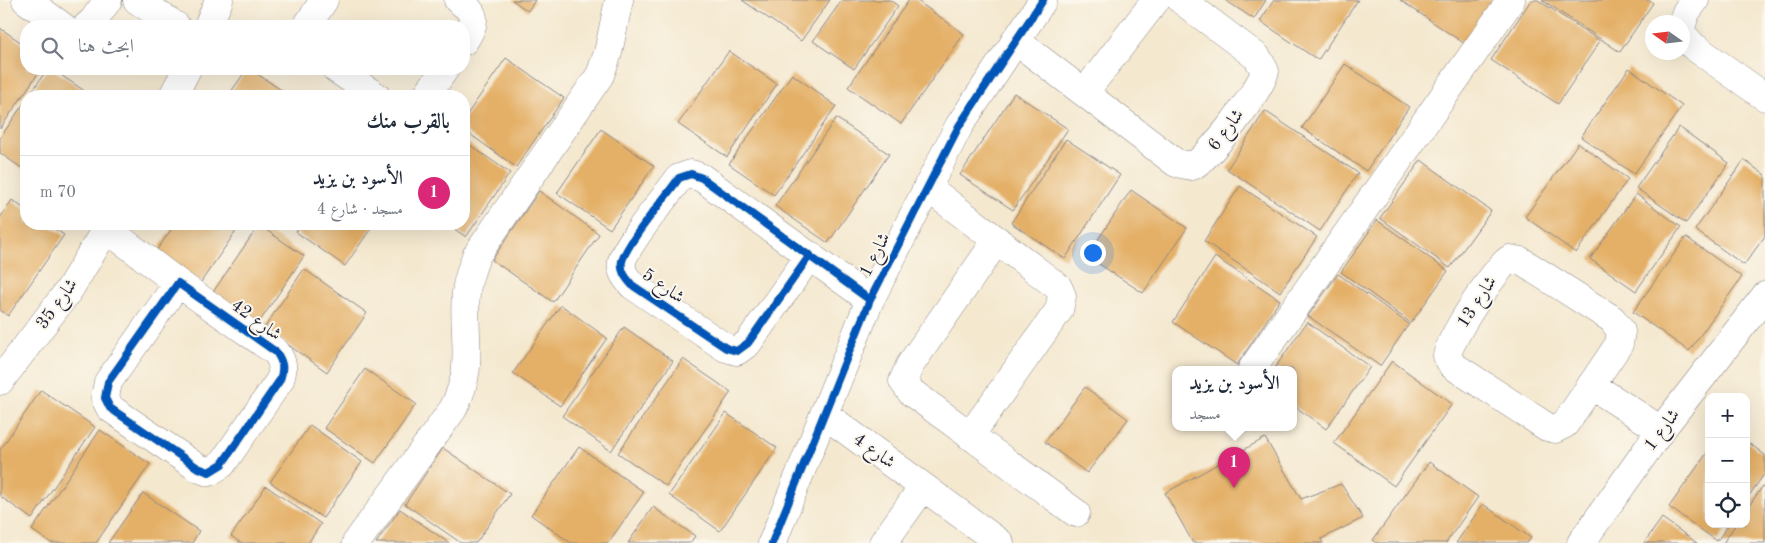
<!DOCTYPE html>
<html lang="ar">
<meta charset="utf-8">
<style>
body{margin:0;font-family:"Old Standard TT",Amiri,serif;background:#f2f2f3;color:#1f2937;direction:rtl}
.controls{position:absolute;right:15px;bottom:15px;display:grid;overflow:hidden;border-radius:10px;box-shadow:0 5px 20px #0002}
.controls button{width:45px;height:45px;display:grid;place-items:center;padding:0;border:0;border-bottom:1px solid #e0e1e3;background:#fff;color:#1f2937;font:25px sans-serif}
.compass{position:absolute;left:1645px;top:15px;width:45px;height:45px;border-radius:50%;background:#fff;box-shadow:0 5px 20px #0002;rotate:284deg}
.you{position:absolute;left:1092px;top:252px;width:18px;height:18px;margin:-12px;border:4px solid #fff;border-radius:50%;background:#1a73e8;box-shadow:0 0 0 8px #1a73e833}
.badge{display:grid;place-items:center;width:32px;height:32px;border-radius:50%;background:#db2777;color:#fff;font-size:16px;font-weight:700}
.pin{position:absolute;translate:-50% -41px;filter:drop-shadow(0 1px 2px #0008)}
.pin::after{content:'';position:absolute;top:26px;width:18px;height:15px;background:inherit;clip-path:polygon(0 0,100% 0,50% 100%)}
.popup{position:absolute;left:1172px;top:366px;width:125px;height:65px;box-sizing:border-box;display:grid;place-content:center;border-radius:10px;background:#fff;filter:drop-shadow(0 1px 4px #0005);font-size:16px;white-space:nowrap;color:#747a83}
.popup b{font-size:19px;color:#1f2937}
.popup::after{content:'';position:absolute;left:50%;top:100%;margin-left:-10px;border:10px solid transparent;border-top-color:#fff}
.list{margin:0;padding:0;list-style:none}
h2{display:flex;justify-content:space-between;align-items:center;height:65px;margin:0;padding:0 20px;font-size:21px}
h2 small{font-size:16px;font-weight:400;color:#747a83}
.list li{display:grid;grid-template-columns:32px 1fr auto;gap:15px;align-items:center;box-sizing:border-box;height:75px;padding:0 20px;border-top:1px solid #e0e1e3}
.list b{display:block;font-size:19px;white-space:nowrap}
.list p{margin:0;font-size:16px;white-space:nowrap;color:#747a83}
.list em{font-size:16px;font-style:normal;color:#747a83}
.icon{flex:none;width:28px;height:28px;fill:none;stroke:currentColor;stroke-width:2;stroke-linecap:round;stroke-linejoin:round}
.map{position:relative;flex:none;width:1765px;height:543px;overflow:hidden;direction:ltr}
.search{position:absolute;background:#fff;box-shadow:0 5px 20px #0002;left:20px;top:20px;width:450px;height:55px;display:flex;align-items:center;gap:12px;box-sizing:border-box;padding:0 18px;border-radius:20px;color:#747a83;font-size:19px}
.panel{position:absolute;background:#fff;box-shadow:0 5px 20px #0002;left:20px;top:90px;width:450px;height:140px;border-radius:20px;direction:rtl}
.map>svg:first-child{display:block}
.building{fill:#e4b068}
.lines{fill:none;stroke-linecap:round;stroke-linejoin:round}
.minor-casing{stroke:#8b8585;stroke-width:29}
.minor{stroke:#fff;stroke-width:28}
.cycleway-casing{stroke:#fbf7ec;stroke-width:11}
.cycleway{stroke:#0057b8;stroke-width:8}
.labels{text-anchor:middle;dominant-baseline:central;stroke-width:4;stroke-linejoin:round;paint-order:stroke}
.street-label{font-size:18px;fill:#22223b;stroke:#fbf7ec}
</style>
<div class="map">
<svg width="1765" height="543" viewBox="0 0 1765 543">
<rect width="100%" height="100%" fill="#fbf7ec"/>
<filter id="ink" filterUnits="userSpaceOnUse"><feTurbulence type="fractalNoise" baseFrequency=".02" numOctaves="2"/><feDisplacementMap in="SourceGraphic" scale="10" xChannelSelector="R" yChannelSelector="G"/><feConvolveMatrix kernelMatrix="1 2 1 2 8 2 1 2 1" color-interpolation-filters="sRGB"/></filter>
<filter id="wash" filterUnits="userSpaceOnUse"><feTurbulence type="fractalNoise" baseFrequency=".0096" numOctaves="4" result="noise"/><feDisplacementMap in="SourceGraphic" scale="20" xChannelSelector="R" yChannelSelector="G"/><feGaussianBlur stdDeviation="1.12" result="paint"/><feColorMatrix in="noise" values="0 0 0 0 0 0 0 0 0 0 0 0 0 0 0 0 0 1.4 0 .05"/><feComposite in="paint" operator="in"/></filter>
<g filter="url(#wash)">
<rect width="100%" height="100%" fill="#f4e8cf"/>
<g id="blocks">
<path class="building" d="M512,0H535L528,11Z
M742,0H830L801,41Z
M842,0H890L898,6L854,69L813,41Z
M909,0H916L964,34L901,124L848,87Z
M1225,0H1266L1254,19Z
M1274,0H1358L1318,60L1260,21Z
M1400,0H1499L1468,46Z
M1531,0H1538L1600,41L1558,104L1491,60Z
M1542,0H1648L1653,3L1620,52Z
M0,28L26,46V69H41L0,129Z
M729,51L777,84L727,157L678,124Z
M506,58L564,98L516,167L464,130V119Z
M1345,64L1409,107L1366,171L1302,128Z
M1629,68L1682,106L1634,174L1581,137Z
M47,69H52L92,96H29Z
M247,69H250L290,96H228Z
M792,74L836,106L774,195L729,164Z
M1014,93L1068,129L1013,210L960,175Z
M26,100V171L0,153V138Z
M1265,111L1358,173L1320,231L1227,169Z
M836,118L889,154L828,243L775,206Z
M1679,127L1729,163L1686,223L1636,188Z
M601,129L654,166L610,229L557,193Z
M1066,139L1120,175L1065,259L1011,223Z
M464,141L510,173L466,237L447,224H464Z
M1578,143L1628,179L1576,253L1525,217Z
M1421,160L1491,211L1450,268L1380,218Z
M1744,160L1765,175V236L1744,265L1695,230Z
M1240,186L1317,237L1280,292L1204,241Z
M1131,190L1187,228L1143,293L1087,256Z
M539,191L599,234L553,302L492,260Z
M1636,194L1681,227L1636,291L1590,259Z
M12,200L26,210V224H47L64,235L8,316L0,310V218Z
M1377,220L1448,271L1411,323L1341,272Z
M175,224H241L194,292L149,261Z
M302,224H374L345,266L296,232Z
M259,225L304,256L258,324L213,292Z
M1686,237L1742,277L1689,351L1633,312Z
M1215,257L1280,300L1237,365L1173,322Z
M304,269L367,313L327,372L264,328Z
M1338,274L1409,324L1380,366L1308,316Z
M561,305L607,338L560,406L513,373Z
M1307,322L1370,367L1326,429L1293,405V369H1274Z
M624,327L673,361L611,451L562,416Z
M683,359L731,392L666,486L618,453Z
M1392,361L1452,404L1394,486L1334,443Z
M365,369L416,404L375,463L324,428Z
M1085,387L1128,419L1087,473L1045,442Z
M41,390L95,427L32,519L0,496V450Z
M726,413L777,448L720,531L669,495Z
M310,425L362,462L323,518L270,482Z
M100,430L150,464L96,543H51L32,530Z
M1265,438L1301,499L1341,484L1363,518L1321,539L1323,543H1193L1165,493Z
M1746,441L1765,455V473L1746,500Z
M579,447L644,492L608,543H571L531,515Z
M443,448L510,494L476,543H461L405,504Z
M1709,450V524H1729L1717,541L1669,507Z
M1429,462L1478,497L1446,543H1377L1373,540Z
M1765,483V543H1723L1736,524H1746V510Z
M266,486L321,524L308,543H241L231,536Z
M143,493L199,531L192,543H108Z
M1483,504L1531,538L1527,543H1456Z
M653,507L695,536L690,543H628Z
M400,509L449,543H376Z
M1662,518L1697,543H1644Z"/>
</g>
</g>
<g filter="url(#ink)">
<use href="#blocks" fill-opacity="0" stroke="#8b8585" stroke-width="1"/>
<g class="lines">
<defs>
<path id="minor" d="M26,0L62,26
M137,0L176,26
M458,0C477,13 477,22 464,41
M1682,24L1686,12L1695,0
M87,26L93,21L108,0
M208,26L219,0
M307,26L324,0
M1682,34L1693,46L1765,97
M1015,40L1176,163L1192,166C1209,159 1261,89 1265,71L1257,57L1181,0
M336,69L376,96
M1085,92L1156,0
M173,96L187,69
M426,96L445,69
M927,187L1058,287L1062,296L1059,310L970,436
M107,229L178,283
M997,240L910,365L903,381L911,392L1076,513
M810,255L748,343L737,351L726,348L632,285C626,278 620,271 622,261C628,241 666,197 679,178L691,174L702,178L870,300
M1510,259L1521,261L1612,319L1621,331L1619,344L1565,424L1555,429L1547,427L1452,365L1447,356C1448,341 1497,265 1510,259Z
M178,283L276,352C283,362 284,368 280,380L222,464L209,472L198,468L110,408L105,398L108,382Z
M1252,369L1511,0
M0,381L69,290L109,224
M1591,385L1661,430
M824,414L1000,543
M356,543L453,409C476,365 462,338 466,293C467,280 472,268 476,256L600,75L608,53L619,0
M772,543L870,300L959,126L1043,0
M883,543L923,487
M1581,543L1661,430L1765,296"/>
</defs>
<use href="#minor" class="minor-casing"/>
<use href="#minor" class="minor"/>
<defs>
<path id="cycleway" d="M810,255L748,343L737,351L726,348L632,285C626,278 620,271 622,261C628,241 666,197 679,178L691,174L702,178L870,300
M178,283L276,352C283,362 284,368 280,380L222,464L209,472L198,468L110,408L105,398L108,382Z
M772,543L870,300L959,126L1043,0"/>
</defs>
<use href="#cycleway" class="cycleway-casing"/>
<use href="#cycleway" class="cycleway"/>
</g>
</g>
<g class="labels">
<g class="street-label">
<text transform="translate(1226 130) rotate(-53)">شارع 6</text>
<text transform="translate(875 255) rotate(-63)">شارع 1</text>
<text transform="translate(663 286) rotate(35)">شارع 5</text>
<text transform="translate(1477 302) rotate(-57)">شارع 13</text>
<text transform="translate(57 304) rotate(-54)">شارع 35</text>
<text transform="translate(256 320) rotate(36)">شارع 42</text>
<text transform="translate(1662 430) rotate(-53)">شارع 1</text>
<text transform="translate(874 451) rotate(36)">شارع 4</text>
</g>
</g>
</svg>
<div class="controls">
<button>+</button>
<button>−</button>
<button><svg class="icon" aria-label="locate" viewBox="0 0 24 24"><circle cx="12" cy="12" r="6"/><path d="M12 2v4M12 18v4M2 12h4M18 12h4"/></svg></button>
</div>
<svg class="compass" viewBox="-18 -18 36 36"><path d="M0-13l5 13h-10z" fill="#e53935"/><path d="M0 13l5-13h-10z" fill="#747a83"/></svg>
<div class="you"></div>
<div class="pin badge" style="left:1234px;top:488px">1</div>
<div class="popup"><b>الأسود بن يزيد</b>مسجد</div>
<div class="search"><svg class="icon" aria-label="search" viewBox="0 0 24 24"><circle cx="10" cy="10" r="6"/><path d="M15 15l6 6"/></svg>ابحث هنا</div>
<section class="panel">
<h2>بالقرب منك<small></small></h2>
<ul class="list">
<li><span class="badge">1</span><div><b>الأسود بن يزيد</b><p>مسجد · شارع 4</p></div><em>70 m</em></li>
</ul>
</section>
</div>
